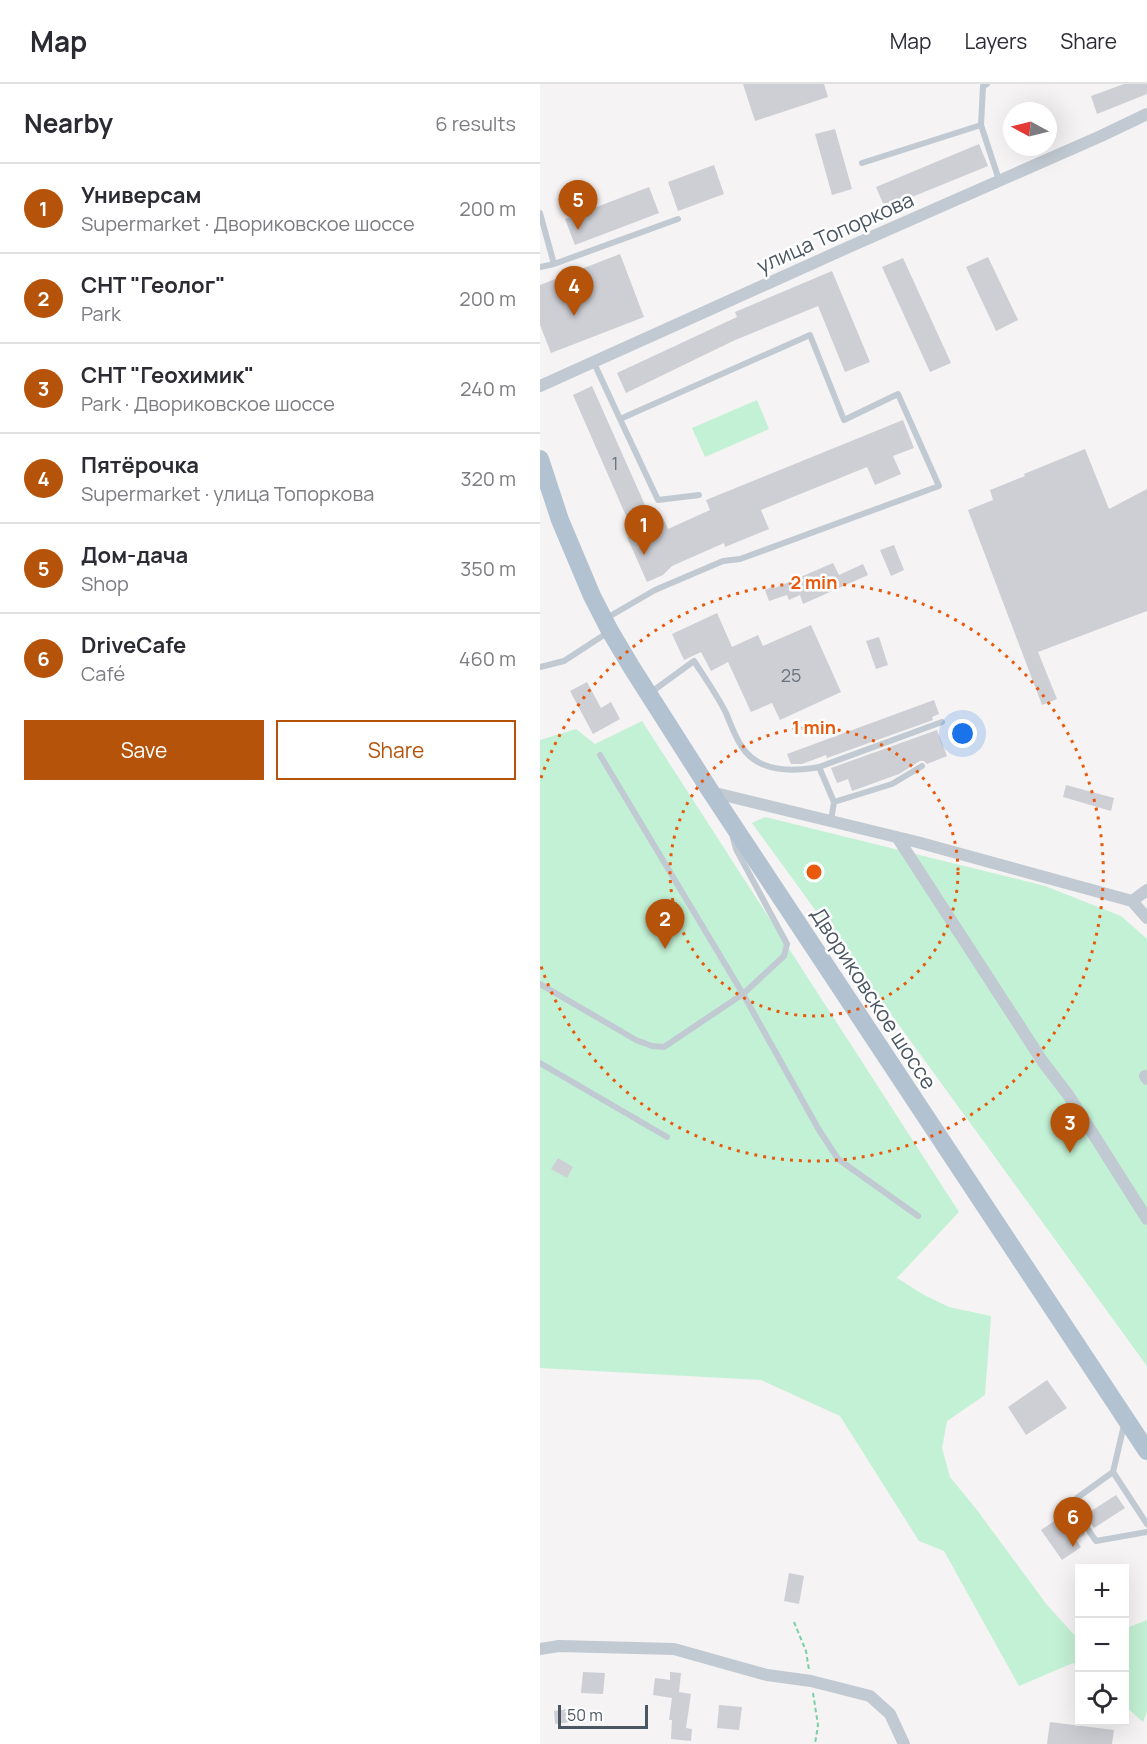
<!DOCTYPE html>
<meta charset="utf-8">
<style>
body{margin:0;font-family:Manrope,sans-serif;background:#f7f7f7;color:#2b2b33}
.controls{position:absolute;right:18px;bottom:18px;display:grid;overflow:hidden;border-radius:0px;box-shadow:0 6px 24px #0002}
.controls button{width:54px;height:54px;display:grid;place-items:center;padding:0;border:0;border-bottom:2px solid #e1e1e2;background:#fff;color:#2b2b33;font:30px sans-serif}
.compass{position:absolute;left:463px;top:18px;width:54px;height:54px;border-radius:50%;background:#fff;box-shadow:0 6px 24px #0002;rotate:277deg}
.scale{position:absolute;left:18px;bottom:15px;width:90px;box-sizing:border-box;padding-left:6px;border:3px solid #4a5661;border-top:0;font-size:16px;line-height:21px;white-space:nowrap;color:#4a5661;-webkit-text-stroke:4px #fff;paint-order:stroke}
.you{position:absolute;left:423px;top:650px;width:21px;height:21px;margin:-15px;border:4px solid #fff;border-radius:50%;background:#1a73e8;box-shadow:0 0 0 9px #1a73e833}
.badge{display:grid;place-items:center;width:39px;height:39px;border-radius:50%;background:#b45309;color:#fff;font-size:20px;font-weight:700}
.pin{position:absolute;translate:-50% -50px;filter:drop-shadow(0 2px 3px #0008)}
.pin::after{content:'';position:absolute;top:32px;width:21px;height:18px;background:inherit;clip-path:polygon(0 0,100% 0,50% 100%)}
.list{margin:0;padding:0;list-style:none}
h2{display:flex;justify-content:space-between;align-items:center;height:78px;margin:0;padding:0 24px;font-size:26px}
h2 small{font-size:20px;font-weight:400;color:#7c7c81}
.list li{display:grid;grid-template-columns:39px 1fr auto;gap:18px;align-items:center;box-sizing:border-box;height:90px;padding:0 24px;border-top:2px solid #e1e1e2}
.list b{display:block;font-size:22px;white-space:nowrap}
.list p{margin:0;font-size:20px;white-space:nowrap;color:#7c7c81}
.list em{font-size:20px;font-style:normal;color:#7c7c81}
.actions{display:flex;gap:12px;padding:18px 24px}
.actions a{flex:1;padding:14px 0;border:2px solid #b45309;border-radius:0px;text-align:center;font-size:21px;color:#b45309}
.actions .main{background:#b45309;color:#fff}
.icon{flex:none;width:33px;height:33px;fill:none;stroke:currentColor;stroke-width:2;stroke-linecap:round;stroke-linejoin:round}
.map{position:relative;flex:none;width:607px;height:1660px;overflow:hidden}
header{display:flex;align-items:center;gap:36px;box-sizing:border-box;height:84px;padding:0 30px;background:#fff;border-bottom:2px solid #e1e1e2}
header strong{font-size:28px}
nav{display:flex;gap:33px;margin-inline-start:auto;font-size:21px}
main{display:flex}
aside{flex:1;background:#fff}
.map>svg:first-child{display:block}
.green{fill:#c3f1d5}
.building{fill:#cdcfd5}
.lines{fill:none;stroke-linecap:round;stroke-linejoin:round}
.path{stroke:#7ad0a6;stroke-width:2;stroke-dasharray:4.5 3;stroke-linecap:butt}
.service{stroke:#c1cad2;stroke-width:6}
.minor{stroke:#c1cad2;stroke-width:12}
.primary{stroke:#b3c2d1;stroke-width:18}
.ring{fill:none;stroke:#e8590c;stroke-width:3;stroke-dasharray:3 6}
.labels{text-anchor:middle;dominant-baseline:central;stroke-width:5;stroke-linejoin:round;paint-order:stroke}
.number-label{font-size:18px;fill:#6b747e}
.street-label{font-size:21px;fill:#4a5661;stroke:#fff}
.centre{fill:#e8590c;stroke:#fff;stroke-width:3}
.ring-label{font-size:18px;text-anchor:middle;font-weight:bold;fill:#e8590c;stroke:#fff;stroke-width:5;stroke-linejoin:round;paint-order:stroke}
</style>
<header>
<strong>Map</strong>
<nav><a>Map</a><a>Layers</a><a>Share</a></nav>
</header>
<main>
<aside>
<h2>Nearby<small>6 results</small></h2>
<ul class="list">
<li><span class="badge">1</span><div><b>Универсам</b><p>Supermarket · Двориковское шоссе</p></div><em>200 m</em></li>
<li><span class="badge">2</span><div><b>СНТ &quot;Геолог&quot;</b><p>Park</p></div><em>200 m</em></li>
<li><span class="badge">3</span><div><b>СНТ &quot;Геохимик&quot;</b><p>Park · Двориковское шоссе</p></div><em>240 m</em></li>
<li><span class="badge">4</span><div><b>Пятёрочка</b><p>Supermarket · улица Топоркова</p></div><em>320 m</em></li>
<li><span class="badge">5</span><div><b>Дом-дача</b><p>Shop</p></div><em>350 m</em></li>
<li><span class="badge">6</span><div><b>DriveCafe</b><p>Café</p></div><em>460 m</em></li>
</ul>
<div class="actions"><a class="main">Save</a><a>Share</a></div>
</aside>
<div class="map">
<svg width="607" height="1660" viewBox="0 0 607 1660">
<rect width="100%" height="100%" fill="#f5f3f3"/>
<path class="green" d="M217,316L229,345L165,373L152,344Z
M102,637L419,1128L357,1194L384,1211L409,1223L451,1232L445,1311L407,1337L402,1364L410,1393L437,1426L507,1521L539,1556V1585L533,1579L479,1602L404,1467L379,1457L300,1332L221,1296L0,1284V656L36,645L55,660Z
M225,733L505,802L581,832L607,855V1282L212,739Z
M607,1536V1628L603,1638L585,1622L584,1545Z"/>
<path class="building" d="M203,0H284L288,13L215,37Z
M584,0H607V10L557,30L551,12Z
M295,45L312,105L292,111L275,50Z
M439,60L448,82L345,124L336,103Z
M174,81L184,110L138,127L128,98Z
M109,103L119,129L35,161L25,135Z
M80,170L104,233L11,269L0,241V201Z
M448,173L478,236L456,247L426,183Z
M363,174L411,279L390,288L342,183Z
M292,187L330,278L305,288L278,222L193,257L86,309L77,289L197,233L195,228Z
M52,302L113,439L123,434L128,445L170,426L166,416L363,336L374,364L353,372L361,390L335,401L327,383L221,426L229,445L185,463L184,459L132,482L123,491L107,498L87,453L94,450L33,311Z
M545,365L569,425L607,405V527L498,568L517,615L502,621L428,426L453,416L450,406L485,392L484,390Z
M354,461L364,486L351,492L340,466Z
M293,479L299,491L323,480L328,491L263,520L260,511L249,516L247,511L229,517L225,506L234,502L235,504Z
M177,529L192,563L218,551L223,562L271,541L301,608L240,636L232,619L211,628L188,578L171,587L161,568L144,576L132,550Z
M339,553L348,581L336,585L326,557Z
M47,598L61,624L71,618L80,635L53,650L30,607Z
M394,616L399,630L392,633L393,636L287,674L286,671L262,680H251L247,670Z
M397,646L407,672L387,680L384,677H380L359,690L312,707L308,695L297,699L291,684Z
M526,701L574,714L571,727L523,713Z
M18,1074L33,1083L27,1094L11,1085Z
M507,1296L527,1324L486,1351L468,1323Z
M576,1411L585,1424L554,1444L545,1431Z
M520,1433L527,1443L536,1437L545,1450L536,1456L541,1463L522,1476L501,1446Z
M249,1489L264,1492L259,1520L244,1517Z
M43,1588L65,1589L63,1610L41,1609Z
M130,1588L141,1589L139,1608L151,1610L146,1644L152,1645L151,1657L131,1655L132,1636H129L132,1614L113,1611L115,1594L130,1596Z
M179,1621L202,1623L199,1646L177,1644Z
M28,1625L30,1638L15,1640L14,1627Z
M510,1638L574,1646L572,1660H507Z"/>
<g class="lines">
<path class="path" d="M254,1538L266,1567L269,1586
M273,1609L278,1641L275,1660"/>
<path class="service" d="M441,41L443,2L447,0
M322,79L441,41L459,96
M0,129L14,180L0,183
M14,180L138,135
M54,279L80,335
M65,535L115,506L183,477L200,475L399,402L358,310L304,336L270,251L80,335L118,416L159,411
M0,583L24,577L67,549
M110,609L154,577C165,594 177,611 186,629C191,641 195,653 202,663C219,689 252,688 279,683L402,638
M60,671L203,910L279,1046L298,1075L378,1132
M279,683L294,718
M291,737L294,718L352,700L382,682
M0,900L96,956L112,962L124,963L203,910L244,872L247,860L196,765L193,754
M0,979L127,1053
M584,1341L573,1388L607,1440
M573,1388L530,1419L556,1457L607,1448"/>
<path class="minor" d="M0,302L311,162L561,52L607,30
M171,708L377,758L592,817L607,806
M357,753L503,978L529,1012L607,1135
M592,817L607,834
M605,992L607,995
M0,1565L19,1562L134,1565L227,1591L271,1597L330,1612L350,1630L364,1660"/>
<path class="primary" d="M0,375L20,436L52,512L70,547L92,584L171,708L607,1367"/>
</g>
<g class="ring">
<circle cx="274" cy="788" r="144"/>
<path d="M1 694A289 289 0 1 1 1 882"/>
</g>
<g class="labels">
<g class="number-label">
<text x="75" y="379">1</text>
<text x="251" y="591">25</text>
</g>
<g class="street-label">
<text transform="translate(295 148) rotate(-24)">улица Топоркова</text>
<text transform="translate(334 914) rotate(57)">Двориковское шоссе</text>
</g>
</g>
<circle cx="274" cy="788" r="9" class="centre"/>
<g class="ring-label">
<text x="274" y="505">2 min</text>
<text x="274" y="650">1 min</text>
</g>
</svg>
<div class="controls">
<button>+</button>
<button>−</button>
<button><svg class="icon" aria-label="locate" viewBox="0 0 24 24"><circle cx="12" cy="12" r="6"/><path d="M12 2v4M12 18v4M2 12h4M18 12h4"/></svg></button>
</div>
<svg class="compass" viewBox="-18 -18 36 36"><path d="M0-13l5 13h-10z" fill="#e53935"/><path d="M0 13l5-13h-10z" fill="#7c7c81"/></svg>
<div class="scale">50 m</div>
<div class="you"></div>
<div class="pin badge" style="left:104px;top:471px">1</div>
<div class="pin badge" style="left:125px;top:865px">2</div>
<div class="pin badge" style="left:530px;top:1069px">3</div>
<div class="pin badge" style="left:34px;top:232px">4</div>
<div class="pin badge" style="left:38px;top:146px">5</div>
<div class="pin badge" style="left:533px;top:1463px">6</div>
</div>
</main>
